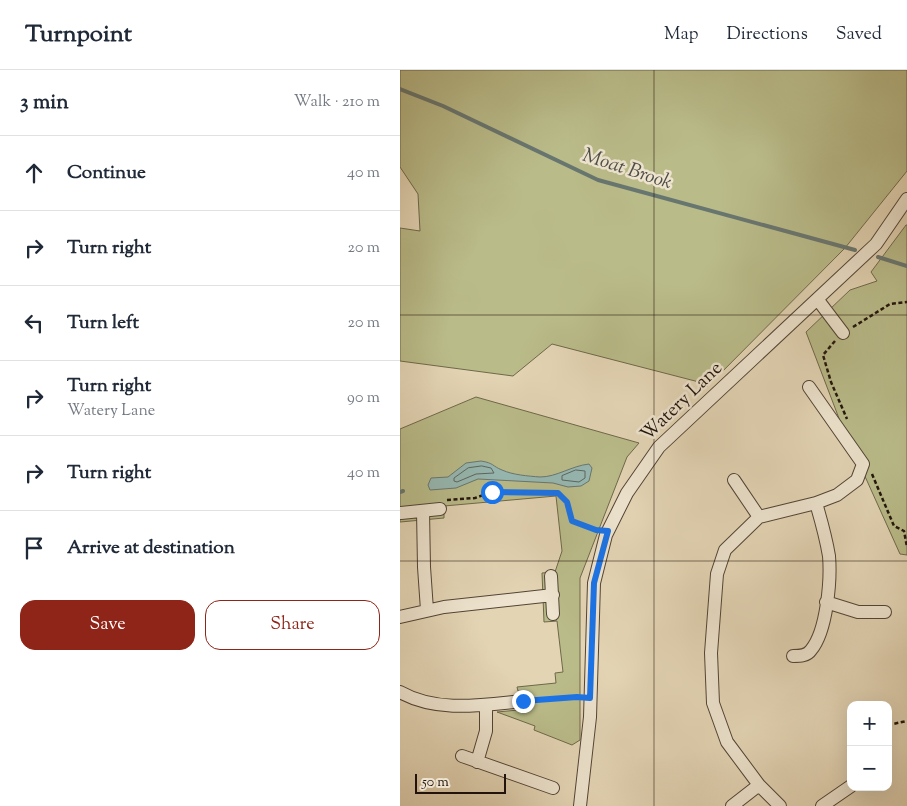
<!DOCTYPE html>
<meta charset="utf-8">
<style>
body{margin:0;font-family:"Sorts Mill Goudy",serif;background:#f6f6f7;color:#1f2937}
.controls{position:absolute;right:15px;bottom:15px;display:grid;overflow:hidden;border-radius:10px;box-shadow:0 5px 20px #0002}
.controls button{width:45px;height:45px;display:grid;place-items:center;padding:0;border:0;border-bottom:1px solid #e0e1e3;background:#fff;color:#1f2937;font:25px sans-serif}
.scale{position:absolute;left:15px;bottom:12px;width:91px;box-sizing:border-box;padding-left:5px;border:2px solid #22140c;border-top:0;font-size:14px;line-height:18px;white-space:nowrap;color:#22140c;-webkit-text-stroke:4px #ede3ce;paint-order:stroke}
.stop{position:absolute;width:15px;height:15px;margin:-11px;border:4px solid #1a73e8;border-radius:50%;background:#fff}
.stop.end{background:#1a73e8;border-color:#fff;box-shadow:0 1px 5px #0008}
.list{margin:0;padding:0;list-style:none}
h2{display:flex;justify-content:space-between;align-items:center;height:65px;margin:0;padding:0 20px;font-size:21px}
h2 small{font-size:16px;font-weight:400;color:#747a83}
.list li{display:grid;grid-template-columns:32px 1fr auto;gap:15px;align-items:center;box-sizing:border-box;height:75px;padding:0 20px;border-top:1px solid #e0e1e3}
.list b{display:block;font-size:19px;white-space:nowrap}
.list p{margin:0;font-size:16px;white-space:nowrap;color:#747a83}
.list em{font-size:16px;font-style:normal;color:#747a83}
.actions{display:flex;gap:10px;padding:15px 20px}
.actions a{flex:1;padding:11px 0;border:1px solid #8f2418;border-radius:15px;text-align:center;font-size:18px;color:#8f2418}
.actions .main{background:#8f2418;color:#fff}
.icon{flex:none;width:28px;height:28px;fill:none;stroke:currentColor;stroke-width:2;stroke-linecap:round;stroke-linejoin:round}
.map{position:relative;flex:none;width:507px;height:736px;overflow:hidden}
header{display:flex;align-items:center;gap:30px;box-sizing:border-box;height:70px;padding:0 25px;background:#fff;border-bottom:1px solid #e0e1e3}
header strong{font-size:24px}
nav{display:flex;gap:28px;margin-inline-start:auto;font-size:18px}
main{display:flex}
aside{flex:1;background:#fff}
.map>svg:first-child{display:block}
.green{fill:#b9bb89;stroke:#6e684a}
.water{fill:#96b8b2;stroke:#687670}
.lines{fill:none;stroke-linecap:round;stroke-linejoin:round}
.shore{stroke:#5c665f;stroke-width:1}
.stream{stroke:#687670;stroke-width:4}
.minor-casing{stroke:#524436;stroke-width:14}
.path{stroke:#22140c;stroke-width:2.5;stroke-dasharray:4 2.5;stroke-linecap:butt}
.minor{stroke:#ede3ce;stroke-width:12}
.route{stroke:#1a73e8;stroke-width:6}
.grid{fill:none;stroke:#22140c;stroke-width:1;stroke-opacity:0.55}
.labels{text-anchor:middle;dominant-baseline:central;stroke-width:5;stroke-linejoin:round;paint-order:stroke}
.street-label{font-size:19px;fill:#22140c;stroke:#ede3ce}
.water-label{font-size:20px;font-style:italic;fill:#4b4d46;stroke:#ede3ce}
</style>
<header>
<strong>Turnpoint</strong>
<nav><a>Map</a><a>Directions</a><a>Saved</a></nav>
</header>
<main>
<aside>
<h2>3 min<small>Walk · 210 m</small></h2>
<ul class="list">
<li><svg class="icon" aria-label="ahead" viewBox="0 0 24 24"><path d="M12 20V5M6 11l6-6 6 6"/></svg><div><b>Continue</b></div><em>40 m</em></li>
<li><svg class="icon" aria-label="right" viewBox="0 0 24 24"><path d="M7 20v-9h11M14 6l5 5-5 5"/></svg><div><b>Turn right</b></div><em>20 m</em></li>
<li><svg class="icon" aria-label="left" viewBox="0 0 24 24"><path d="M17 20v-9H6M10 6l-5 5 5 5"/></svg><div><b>Turn left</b></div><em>20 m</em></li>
<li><svg class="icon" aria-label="right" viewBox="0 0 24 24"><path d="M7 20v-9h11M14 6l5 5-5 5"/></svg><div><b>Turn right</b><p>Watery Lane</p></div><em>90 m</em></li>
<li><svg class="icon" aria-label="right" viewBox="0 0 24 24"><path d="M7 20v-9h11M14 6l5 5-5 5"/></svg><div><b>Turn right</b></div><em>40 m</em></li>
<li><svg class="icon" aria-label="arrive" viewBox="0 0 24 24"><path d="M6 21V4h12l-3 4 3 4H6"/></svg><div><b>Arrive at destination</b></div></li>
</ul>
<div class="actions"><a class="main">Save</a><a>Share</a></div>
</aside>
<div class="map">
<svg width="507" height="736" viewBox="0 0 507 736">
<rect width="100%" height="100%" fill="#e3d4b4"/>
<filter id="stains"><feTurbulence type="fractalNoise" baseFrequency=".004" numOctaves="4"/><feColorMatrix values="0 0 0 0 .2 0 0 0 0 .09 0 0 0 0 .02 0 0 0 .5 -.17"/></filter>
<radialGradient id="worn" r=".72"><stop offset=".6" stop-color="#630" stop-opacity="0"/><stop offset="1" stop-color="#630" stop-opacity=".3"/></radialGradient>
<path class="green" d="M0,0H507V101L445,178L307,317L299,312L152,274L113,306L0,291V158L20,161L18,124L0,97Z
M506,155H507V485L500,484L440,351L406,262L450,220L477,211L471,202Z
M76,327L239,373L227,387L180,508V670L172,675L134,660L135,656L97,642L129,639L128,621H118L117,617L156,613L155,603L163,602L157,551L144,552L142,503L155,502L162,481L156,426L44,436V448L0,452V359Z"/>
<path class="water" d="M81,391C94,393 92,396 102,400C113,405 128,406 140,407C157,407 171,396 189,394L192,398L189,411L181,416L168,417L153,413L78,409L56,418L30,420L28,415L31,408L48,407L66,393Z"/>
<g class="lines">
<path class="shore" d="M82,396L91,398L94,403L76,404L57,412L54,411V408L68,398Z
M176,400L185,401V408L179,412L162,410V406Z"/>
<path class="stream" d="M0,19L43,36L198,110L455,180
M478,187L507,196
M0,422L3,421"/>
<defs>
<path id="minor" d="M418,230L443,263
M334,410L359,447
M23,441L24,497L27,540
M1,443L40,439
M151,506L153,544
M426,532L458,542H485
M0,547L44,537L153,525
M393,586C400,586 407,586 411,580C427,561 431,510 429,486C426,468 421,450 416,433
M0,622C37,643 82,635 123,631
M62,686L153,718
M77,692L86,661V635
M180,736L190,647L194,513L206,465L227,423L259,377L476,174L507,129
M332,736L359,715
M380,736L359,715L327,672L313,633L311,583L317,504L325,480L359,447L416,433L437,425L457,410L463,394L409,317
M422,736L451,716"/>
</defs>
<use href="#minor" class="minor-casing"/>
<path class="path" d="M453,257L490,234L507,232
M435,271L423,285L431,312L447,349
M472,404L494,456L504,461L507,477
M47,430L75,428L92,422L158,423L167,432L172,451L197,460
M134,630L179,627
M488,655L507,651"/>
<use href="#minor" class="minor"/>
</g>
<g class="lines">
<path class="route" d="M92,422L158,423L167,432L172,451L196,460L208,461L194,513L190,628L177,627L123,631"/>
</g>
<path class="grid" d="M254,0V736M0,245H507M0,491H507"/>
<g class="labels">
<g class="street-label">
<text transform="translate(282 332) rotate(-44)">Watery Lane</text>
</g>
<g class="water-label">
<text transform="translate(227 100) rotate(18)">Moat Brook</text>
</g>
</g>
<rect width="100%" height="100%" filter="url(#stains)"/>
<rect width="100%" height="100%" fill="url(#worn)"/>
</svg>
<div class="controls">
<button>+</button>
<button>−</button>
</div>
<div class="scale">50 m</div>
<div class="stop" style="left:92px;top:422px"></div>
<div class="stop end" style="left:123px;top:631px"></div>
</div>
</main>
